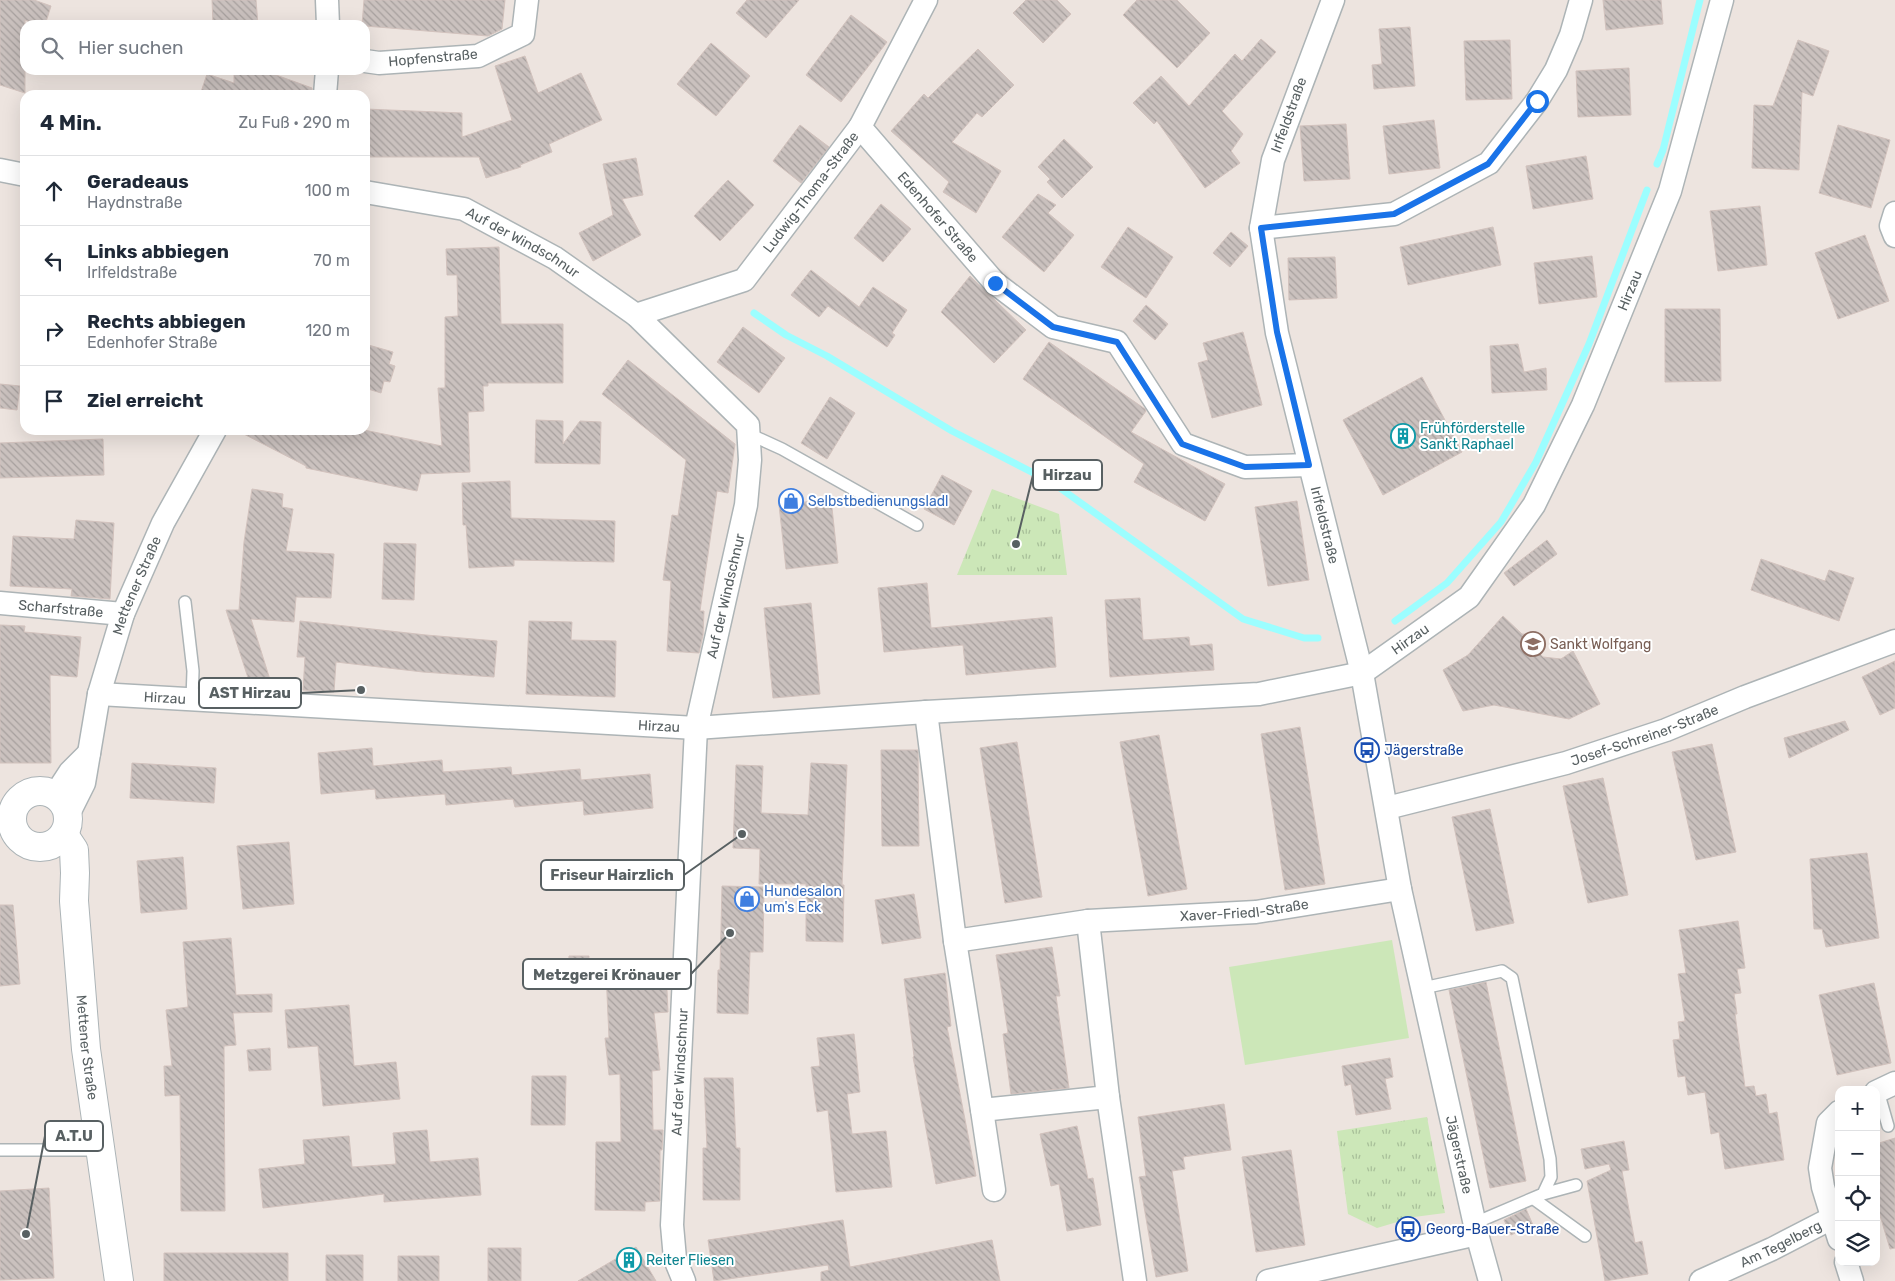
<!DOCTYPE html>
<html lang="de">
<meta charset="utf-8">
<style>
body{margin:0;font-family:Rubik,sans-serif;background:#f2f2f3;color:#1f2937}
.controls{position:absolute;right:15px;bottom:15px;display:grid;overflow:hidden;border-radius:10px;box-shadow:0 5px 20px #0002}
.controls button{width:45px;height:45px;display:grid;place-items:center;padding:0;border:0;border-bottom:1px solid #e0e1e3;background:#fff;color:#1f2937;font:25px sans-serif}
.stop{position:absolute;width:15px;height:15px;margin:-11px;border:4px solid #1a73e8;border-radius:50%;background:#fff}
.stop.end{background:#1a73e8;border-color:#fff;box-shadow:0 1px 5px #0008}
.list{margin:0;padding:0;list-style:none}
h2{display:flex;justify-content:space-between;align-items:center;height:65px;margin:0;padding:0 20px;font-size:21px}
h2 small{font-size:16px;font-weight:400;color:#747a83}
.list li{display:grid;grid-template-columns:32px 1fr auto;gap:15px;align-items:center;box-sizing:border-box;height:70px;padding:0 20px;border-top:1px solid #e0e1e3}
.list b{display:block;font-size:19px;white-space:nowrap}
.list p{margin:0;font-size:16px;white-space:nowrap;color:#747a83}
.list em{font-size:16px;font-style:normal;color:#747a83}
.icon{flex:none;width:28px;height:28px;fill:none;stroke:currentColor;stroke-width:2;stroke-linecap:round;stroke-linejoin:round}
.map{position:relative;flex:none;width:1895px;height:1281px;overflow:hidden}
.search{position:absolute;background:#fff;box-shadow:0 5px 20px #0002;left:20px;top:20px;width:350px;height:55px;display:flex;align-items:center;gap:12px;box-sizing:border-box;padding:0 18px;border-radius:15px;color:#747a83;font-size:19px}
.panel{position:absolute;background:#fff;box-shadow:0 5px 20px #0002;left:20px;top:90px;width:350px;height:345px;border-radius:15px}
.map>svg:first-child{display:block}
.park{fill:url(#park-tufts)}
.garden{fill:#cce7b8}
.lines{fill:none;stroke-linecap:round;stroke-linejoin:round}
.stream{stroke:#9cfeff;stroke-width:7}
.building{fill:url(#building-back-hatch);stroke:#d2c2bd}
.lane-casing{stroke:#adb4b6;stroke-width:14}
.street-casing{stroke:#adb4b6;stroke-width:25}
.secondary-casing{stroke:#acb4b7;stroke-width:30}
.lane{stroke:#fff;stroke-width:11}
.street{stroke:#fff;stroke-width:22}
.secondary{stroke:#fff;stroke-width:28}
.route{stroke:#1a73e8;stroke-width:6}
.labels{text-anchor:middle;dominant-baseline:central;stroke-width:4;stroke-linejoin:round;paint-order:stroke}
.street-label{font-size:14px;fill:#586062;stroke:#fff}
.culture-label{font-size:14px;fill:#0d838f;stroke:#fff;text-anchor:start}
.shop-label{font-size:14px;fill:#366cbe;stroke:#fff;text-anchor:start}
.education-label{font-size:14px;fill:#785e54;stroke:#fff;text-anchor:start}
.transit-label{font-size:14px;fill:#164399;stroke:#fff;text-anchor:start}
.leader{fill:none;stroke:#586062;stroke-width:2}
.callout-dot{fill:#586062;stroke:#fff;stroke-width:2}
.callout{fill:#fff;stroke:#586062;stroke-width:2}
.callout-label{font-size:15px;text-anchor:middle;font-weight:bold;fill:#586062}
</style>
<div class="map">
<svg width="1895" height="1281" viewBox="0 0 1895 1281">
<defs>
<pattern id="park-tufts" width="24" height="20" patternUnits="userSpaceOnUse" patternTransform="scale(1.25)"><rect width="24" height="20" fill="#cce7b8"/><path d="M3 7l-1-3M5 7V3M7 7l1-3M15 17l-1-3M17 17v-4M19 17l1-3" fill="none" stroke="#a8bf99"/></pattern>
<pattern id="building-back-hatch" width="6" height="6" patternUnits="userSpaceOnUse" patternTransform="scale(1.25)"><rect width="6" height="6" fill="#cac1be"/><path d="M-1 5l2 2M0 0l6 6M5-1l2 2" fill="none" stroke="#a7a09e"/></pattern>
</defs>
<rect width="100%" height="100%" fill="#ede4df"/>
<path class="park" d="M992,489L1059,514L1067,575H957Z
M1427,1117L1445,1213L1414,1217L1377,1228L1348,1214L1337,1131Z"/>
<path class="garden" d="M1392,940L1409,1038L1245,1065L1229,967Z"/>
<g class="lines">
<path class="stream" d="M1657,164L1663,150L1700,0
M754,313L786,335L827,356L952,431L1053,483L1243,619L1304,638H1318
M1395,621L1447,583L1501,522L1536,462L1589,344L1647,190"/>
</g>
<path class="building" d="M0,0H34L51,6L45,25H39L25,20V93L0,85Z
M212,0H256L258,25H213Z
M364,0H505L502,29L488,36L365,26L362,25Z
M747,0H799L766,38L736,13Z
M1026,0H1057L1071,14L1043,43L1013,13Z
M1137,0H1177L1210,33L1177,68L1123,15Z
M1603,0H1661L1663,24L1606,30Z
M851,15L887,42L841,102L806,75Z
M1410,27L1415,86L1374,89L1372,65L1382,64L1379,29Z
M1261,39L1276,52L1222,111L1243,134L1231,151L1240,163L1205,188L1157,121L1154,124L1133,103L1161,76L1189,106L1235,54L1242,61Z
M1510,40L1512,99L1466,100L1464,41Z
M1798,40L1829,51L1813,96L1802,92L1799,170L1752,168L1754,105L1773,106Z
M711,43L750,76L716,116L677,84Z
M978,49L1014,85L982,117L977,113L952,142L1001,171L976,213L943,192L949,182L891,131L924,94L928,98Z
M525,56L538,93L581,73L602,120L549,144L552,152L520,165L521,167L486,178L479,157H365V109L462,113V137L512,120L495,66Z
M1629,68L1631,115L1578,117L1576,71Z
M234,70L265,71L312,88V95H200L207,74L234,83Z
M1434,120L1440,168L1389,174L1383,126Z
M1346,124L1350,179L1304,181L1300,126Z
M800,125L829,147L801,183L773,161Z
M1838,125L1890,140L1871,208L1819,193Z
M1064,139L1093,167L1062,198L1047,182L1050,179L1038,167Z
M1586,156L1593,199L1533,209L1526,166Z
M636,158L643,195L622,199L641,235L593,261L579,233L613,215L603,164Z
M728,180L754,205L720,241L694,216Z
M1038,194L1056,205L1048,213L1074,235L1044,272L1002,237Z
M881,204L911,229L883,262L854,238Z
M1760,206L1767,265L1718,271L1710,211Z
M1128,227L1173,257L1146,298L1101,267Z
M1493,227L1501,265L1408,285L1400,247Z
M1231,232L1248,246L1230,267L1213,253Z
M1865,235L1889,301L1838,319L1815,253Z
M499,247L501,324H563V383H488V386H483L484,411L468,412L470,472L421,474L417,491L306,468V466L236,430H364L442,446L438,388H445V317L458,316L457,275H447L446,249Z
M1592,256L1597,297L1539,304L1534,263Z
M1335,257L1337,298L1289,300L1288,258Z
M811,270L859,307L873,287L907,310L892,333L895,335L887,347L828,306L819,317L791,295Z
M970,276L1026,330L994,363L941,312Z
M1146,305L1168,324L1155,340L1133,321Z
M1665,309H1720L1721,381L1665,382Z
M743,327L785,358L759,393L717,362Z
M1243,332L1262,405L1212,418L1198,363L1208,360L1203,343Z
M1049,342L1145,409L1146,411L1131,432L1225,484L1205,521L1134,482L1144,464L1023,379Z
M365,344L393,352L389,364L395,366L390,382L384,381L381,393L365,388Z
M1518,344L1524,372L1546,368L1547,390L1492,393L1490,346Z
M628,360L735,444L728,493L717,491L700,611H704L703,635L699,653L667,651L671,581L663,580L672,515L678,516L686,460L602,394Z
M1422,377L1462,452L1383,495L1343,420Z
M0,384L20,386L17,410L0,408Z
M830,397L855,413L827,459L801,443Z
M536,420L563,421V444L580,421L601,422L600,464L535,463Z
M103,439L104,475L0,478V443Z
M942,475L972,491L954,525L924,509Z
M510,481L511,518L615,521L614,562L514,560V566L469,568L466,525H463L462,483Z
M252,489L283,494L282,507L293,509L286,551L334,554L331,598L296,597L294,622L251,619L272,686L251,687L226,610H239L244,542Z
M831,499L838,563L786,569L779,505Z
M1297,501L1309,580L1268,586L1255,507Z
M76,520L114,523L110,599L71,596L72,589L10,586L13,536L74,539Z
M1547,540L1557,554L1514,586L1504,573Z
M384,543L416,544L414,600L382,599Z
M1761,559L1825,581L1829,570L1854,578L1839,621L1751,590Z
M927,583L931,628L1052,617L1056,667L966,675L963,645L884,652L878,588Z
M1140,598L1143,640L1189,637L1190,646L1212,644L1214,670L1110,677L1105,600Z
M811,603L820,694L773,698L764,608Z
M1503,616L1522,634L1534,635V647L1543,657L1561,659L1573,651L1600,704L1569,719L1494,705L1463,711L1443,670L1468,655Z
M300,621L426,635L497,641L494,677L423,672L336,662L334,692L303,690L305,657H297Z
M529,621L572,622L571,640L616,641L615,697L526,694Z
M0,625L25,626L24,632L81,637L77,677L50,675L51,763H0Z
M1895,661V708L1880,715L1862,677Z
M1845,721L1849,730L1789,758L1784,738Z
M1300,727L1325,884L1285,890L1261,734Z
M1159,735L1187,889L1148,896L1120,742Z
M1017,742L1042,897L1005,903L980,748Z
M1712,744L1736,852L1696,860L1672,752Z
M372,748L373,766L442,760L443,772L511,767L512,775L580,769L581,780L650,774L653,808L584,815L583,801L515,807L513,799L446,805L445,794L376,799L375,789L321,794L318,753Z
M881,750H918L919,846H882Z
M132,763L216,768L214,803L130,798Z
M811,763L847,765L842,885H844L843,942L806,941V884H759L760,849L733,848L736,765L763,766L761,813L808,815Z
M1603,778L1628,895L1588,903L1563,786Z
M1490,809L1514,923L1476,931L1452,817Z
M289,842L294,904L243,909L237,846Z
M1867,853L1879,938L1826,947L1822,929H1814L1810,859Z
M183,857L187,909L141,913L137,861Z
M722,886L764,887L763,952H750L748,1014L717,1013L718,970H720Z
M914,894L921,938L882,944L875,900Z
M0,905H13L20,984L0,986Z
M1738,921L1745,968L1737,969L1741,993L1734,994L1737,1014H1735L1745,1087L1754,1086L1756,1096L1766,1094L1769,1114L1777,1112L1784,1160L1725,1169L1719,1132L1711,1134L1705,1092L1688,1095L1685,1076L1678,1077L1673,1040L1680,1039L1678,1022L1685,1021L1678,974L1686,973L1679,930Z
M231,938L236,995L272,994V1012L233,1013L236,1045L224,1046L225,1211H181L180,1095L165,1096L164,1066H172L166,1010L188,1007L183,942Z
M1052,947L1060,996H1056L1069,1088L1011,1094L1003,1034L1008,1033L996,955Z
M569,956H589L588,975L568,976Z
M666,969L668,1012L654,1013L660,1070L652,1071L653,1130H663L662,1150H660V1201L645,1202V1211L595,1210L596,1142H621L620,1074L609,1075L605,1038H609L606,972Z
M945,973L951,1026L947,1027L976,1176L936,1184L913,1057L914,1056L904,979Z
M1486,982L1526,1181L1490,1188L1449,990Z
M1874,983L1891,1063L1837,1075L1819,995Z
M349,1005L354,1066L396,1062L400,1099L323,1106L318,1046L288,1048L285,1010Z
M854,1034L860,1092L847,1094L852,1134L886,1131L892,1187L836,1192L828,1110L817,1112L811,1067L820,1066L817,1038Z
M270,1048L271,1070L249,1071L247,1050Z
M1390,1058L1393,1077L1385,1079L1391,1109L1356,1115L1351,1084L1345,1086L1342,1066Z
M532,1076H566L565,1125H531Z
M704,1078H733L736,1148H740V1200H703V1148H707Z
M1224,1104L1231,1150L1183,1157L1185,1169L1172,1171L1188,1271L1156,1277L1139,1177L1146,1176L1138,1117Z
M1077,1126L1088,1179L1093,1178L1101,1225L1067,1231L1059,1184L1051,1186L1040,1134Z
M427,1130L430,1162L478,1158L481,1195L384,1202V1194L263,1208L259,1169L305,1164L303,1140L349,1136L352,1167L396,1164L393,1133Z
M1895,1138V1248L1890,1249L1876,1202V1144Z
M1624,1141L1629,1170L1622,1171L1631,1221L1635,1243L1642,1241L1648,1274L1605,1281L1587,1181L1611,1170L1609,1164L1585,1169L1581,1149Z
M1291,1150L1305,1245L1256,1252L1242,1157Z
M49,1188L54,1278L0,1280V1191Z
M1526,1209L1533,1225L1511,1235L1504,1220Z
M843,1220L850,1267L992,1240L1000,1281H821V1272L829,1270L828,1265L714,1281L708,1240Z
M636,1247L656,1281H578Z
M488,1248H521V1281H488Z
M164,1253H288V1281H164Z
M326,1255H363V1281H326Z
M398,1256H439V1281H398Z"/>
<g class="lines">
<defs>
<path id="lane" d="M749,434L782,449L917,525
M185,602L193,671L192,699
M1423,988L1502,971L1512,978L1550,1159L1551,1177L1543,1194L1475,1223
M1878,1091L1888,1126
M0,1150H101
M1543,1194L1576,1185
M1534,1199L1585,1236"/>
<g id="street">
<path d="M327,0L328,25"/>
<path id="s1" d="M1333,0L1273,160L1261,228L1277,333L1362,673L1400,889L1477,1234L1490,1281"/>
<path d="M365,61L379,63L478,56L523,34L527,0"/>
<path d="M325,95L327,70"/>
<path id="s2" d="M860,127L995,283L1053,327L1117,342L1183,444L1245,467L1309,465"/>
<path d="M0,170L25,175"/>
<path id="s3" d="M365,192L464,209L555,258L636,315L748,425L750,460L746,505L696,728L672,1225L675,1259L684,1281"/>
<path d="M1895,213L1891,226L1895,236"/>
<path d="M1261,228L1394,214L1489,163L1537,101L1556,70L1571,35L1581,0"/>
<path id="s4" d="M636,315L744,280L860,127L926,0"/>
<path id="s5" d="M0,603L123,614"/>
<path id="s6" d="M99,694L696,728L926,712L1259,694L1362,673L1469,597L1534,505L1583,405L1670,191L1722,0"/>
<path id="s7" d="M926,712L955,941L1088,921L1256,912L1400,889"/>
<path d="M55,795L70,772L89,753"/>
<path id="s8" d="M1387,808L1566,763L1666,730L1745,697L1895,641"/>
<path id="s9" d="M68,815L84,783L99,694L123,614L163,523L215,430"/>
<path d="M955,941L982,1110L1108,1097L1088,921"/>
<path d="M1876,1092L1895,1083"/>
<path d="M1108,1097L1135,1281"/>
<path d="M982,1110L994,1190"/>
<path d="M1839,1112L1828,1123L1820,1168L1823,1187L1839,1239"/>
<path d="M1846,1262L1852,1281"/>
<path d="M1268,1281L1477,1234"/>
<path id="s10" d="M1701,1281L1772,1249L1832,1218"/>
</g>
<g id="secondary">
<circle cx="40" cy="819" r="28"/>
<path id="s11" d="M64,835L74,850L75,873L74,901L86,1049L119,1281"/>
</g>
</defs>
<use href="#lane" class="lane-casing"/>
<use href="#street" class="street-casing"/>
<use href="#secondary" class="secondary-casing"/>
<use href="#lane" class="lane"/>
<use href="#street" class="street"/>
<use href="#secondary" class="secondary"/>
</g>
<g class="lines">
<path class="route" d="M995,283L1053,327L1117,342L1182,444L1245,467L1309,465L1277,332L1261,228L1394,214L1488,164L1537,101"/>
</g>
<defs>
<symbol id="building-ring" viewBox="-11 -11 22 22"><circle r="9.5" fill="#fff" stroke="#0f9aa8" stroke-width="1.5"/><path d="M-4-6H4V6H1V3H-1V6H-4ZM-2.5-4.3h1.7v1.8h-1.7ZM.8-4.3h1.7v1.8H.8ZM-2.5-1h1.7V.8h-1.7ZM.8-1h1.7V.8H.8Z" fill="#0f9aa8"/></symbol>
<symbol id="shop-ring" viewBox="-11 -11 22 22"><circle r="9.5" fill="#fff" stroke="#3f7fe0" stroke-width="1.5"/><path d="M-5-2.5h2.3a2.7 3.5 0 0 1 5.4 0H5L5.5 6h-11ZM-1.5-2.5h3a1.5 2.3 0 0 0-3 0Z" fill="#3f7fe0"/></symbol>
<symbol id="school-ring" viewBox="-11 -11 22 22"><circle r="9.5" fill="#fff" stroke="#8d6e63" stroke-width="1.5"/><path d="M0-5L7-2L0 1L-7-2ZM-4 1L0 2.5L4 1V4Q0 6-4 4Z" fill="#8d6e63"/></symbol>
<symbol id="bus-ring" viewBox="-11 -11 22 22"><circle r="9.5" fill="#fff" stroke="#1a4fb4" stroke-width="1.5"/><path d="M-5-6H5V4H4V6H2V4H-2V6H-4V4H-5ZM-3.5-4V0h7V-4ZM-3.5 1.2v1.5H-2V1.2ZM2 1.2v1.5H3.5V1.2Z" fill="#1a4fb4"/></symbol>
</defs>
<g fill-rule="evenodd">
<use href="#building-ring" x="1389" y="422" width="28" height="28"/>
<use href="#shop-ring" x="777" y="487" width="28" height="28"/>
<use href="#school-ring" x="1519" y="630" width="28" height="28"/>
<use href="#bus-ring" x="1353" y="736" width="28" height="28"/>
<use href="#shop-ring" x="733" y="885" width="28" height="28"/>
<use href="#bus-ring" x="1394" y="1215" width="28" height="28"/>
<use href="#building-ring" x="615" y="1246" width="28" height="28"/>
</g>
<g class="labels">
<g class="street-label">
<text transform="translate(433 58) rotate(-5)">Hopfenstraße</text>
<text transform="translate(1289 115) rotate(-70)">Irlfeldstraße</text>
<text stroke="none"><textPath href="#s4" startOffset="224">Ludwig-Thoma-Straße</textPath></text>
<text stroke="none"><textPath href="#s2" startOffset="119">Edenhofer Straße</textPath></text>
<text stroke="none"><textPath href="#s3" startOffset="168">Auf der Windschnur</textPath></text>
<text stroke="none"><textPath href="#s6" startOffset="1746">Hirzau</textPath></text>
<text stroke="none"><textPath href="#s1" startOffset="544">Irlfeldstraße</textPath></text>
<text stroke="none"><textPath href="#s9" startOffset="241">Mettener Straße</textPath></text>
<text transform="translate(726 596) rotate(-77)">Auf der Windschnur</text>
<text stroke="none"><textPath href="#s5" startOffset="61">Scharfstraße</textPath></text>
<text stroke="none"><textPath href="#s6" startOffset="1326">Hirzau</textPath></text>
<text stroke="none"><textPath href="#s6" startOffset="66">Hirzau</textPath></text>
<text stroke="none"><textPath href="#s6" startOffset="561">Hirzau</textPath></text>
<text stroke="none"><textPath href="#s8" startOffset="268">Josef-Schreiner-Straße</textPath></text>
<text stroke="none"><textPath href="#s7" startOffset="522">Xaver-Friedl-Straße</textPath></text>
<text stroke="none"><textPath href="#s11" startOffset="216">Mettener Straße</textPath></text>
<text transform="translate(680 1072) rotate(-87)">Auf der Windschnur</text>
<text stroke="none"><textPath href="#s1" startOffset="1188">Jägerstraße</textPath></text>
<text stroke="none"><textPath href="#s10" startOffset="88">Am Tegelberg</textPath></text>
</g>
<g class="culture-label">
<text x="1420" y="428">Frühförderstelle<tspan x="1420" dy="16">Sankt Raphael</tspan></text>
<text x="646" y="1260">Reiter Fliesen</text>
</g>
<g class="shop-label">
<text x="808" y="501">Selbstbedienungsladl</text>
<text x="764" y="891">Hundesalon<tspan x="764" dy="16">um's Eck</tspan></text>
</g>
<g class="education-label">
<text x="1550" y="644">Sankt Wolfgang</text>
</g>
<g class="transit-label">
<text x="1384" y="750">Jägerstraße</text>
<text x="1426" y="1229">Georg-Bauer-Straße</text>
</g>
</g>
<path class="leader" d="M1016 544L1033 475M361 690L301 693M742 834L684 875M730 933L691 974M26 1234L45 1136"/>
<g class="callout-dot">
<circle cx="1016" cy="544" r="5"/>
<circle cx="361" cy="690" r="5"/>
<circle cx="742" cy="834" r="5"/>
<circle cx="730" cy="933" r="5"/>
<circle cx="26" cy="1234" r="5"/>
</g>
<g class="callout">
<rect x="1033" y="460" width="69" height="30" rx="5"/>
<rect x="199" y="678" width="102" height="30" rx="5"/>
<rect x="541" y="860" width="143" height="30" rx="5"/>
<rect x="523" y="959" width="168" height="30" rx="5"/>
<rect x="45" y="1121" width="58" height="30" rx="5"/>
</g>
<g class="callout-label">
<text x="1067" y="480">Hirzau</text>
<text x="250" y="698">AST Hirzau</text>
<text x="612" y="880">Friseur Hairzlich</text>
<text x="607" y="980">Metzgerei Krönauer</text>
<text x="74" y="1141">A.T.U</text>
</g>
</svg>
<div class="controls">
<button>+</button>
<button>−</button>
<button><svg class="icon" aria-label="locate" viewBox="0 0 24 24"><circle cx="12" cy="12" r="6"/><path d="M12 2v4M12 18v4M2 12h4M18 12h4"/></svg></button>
<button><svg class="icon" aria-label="layers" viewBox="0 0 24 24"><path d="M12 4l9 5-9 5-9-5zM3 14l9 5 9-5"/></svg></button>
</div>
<div class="stop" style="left:1537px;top:101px"></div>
<div class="stop end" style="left:995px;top:283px"></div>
<div class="search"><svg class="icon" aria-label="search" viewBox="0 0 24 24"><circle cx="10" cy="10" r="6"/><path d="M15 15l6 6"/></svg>Hier suchen</div>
<section class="panel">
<h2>4 Min.<small>Zu Fuß · 290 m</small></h2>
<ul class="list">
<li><svg class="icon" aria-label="ahead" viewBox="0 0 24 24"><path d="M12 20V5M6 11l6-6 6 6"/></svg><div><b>Geradeaus</b><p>Haydnstraße</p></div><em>100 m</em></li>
<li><svg class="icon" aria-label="left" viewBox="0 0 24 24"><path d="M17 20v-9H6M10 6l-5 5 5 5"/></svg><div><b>Links abbiegen</b><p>Irlfeldstraße</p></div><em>70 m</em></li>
<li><svg class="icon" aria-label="right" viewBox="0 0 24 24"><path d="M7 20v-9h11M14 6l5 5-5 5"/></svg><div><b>Rechts abbiegen</b><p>Edenhofer Straße</p></div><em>120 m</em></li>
<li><svg class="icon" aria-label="arrive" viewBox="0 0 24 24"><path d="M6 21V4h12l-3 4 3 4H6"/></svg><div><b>Ziel erreicht</b></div></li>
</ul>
</section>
</div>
